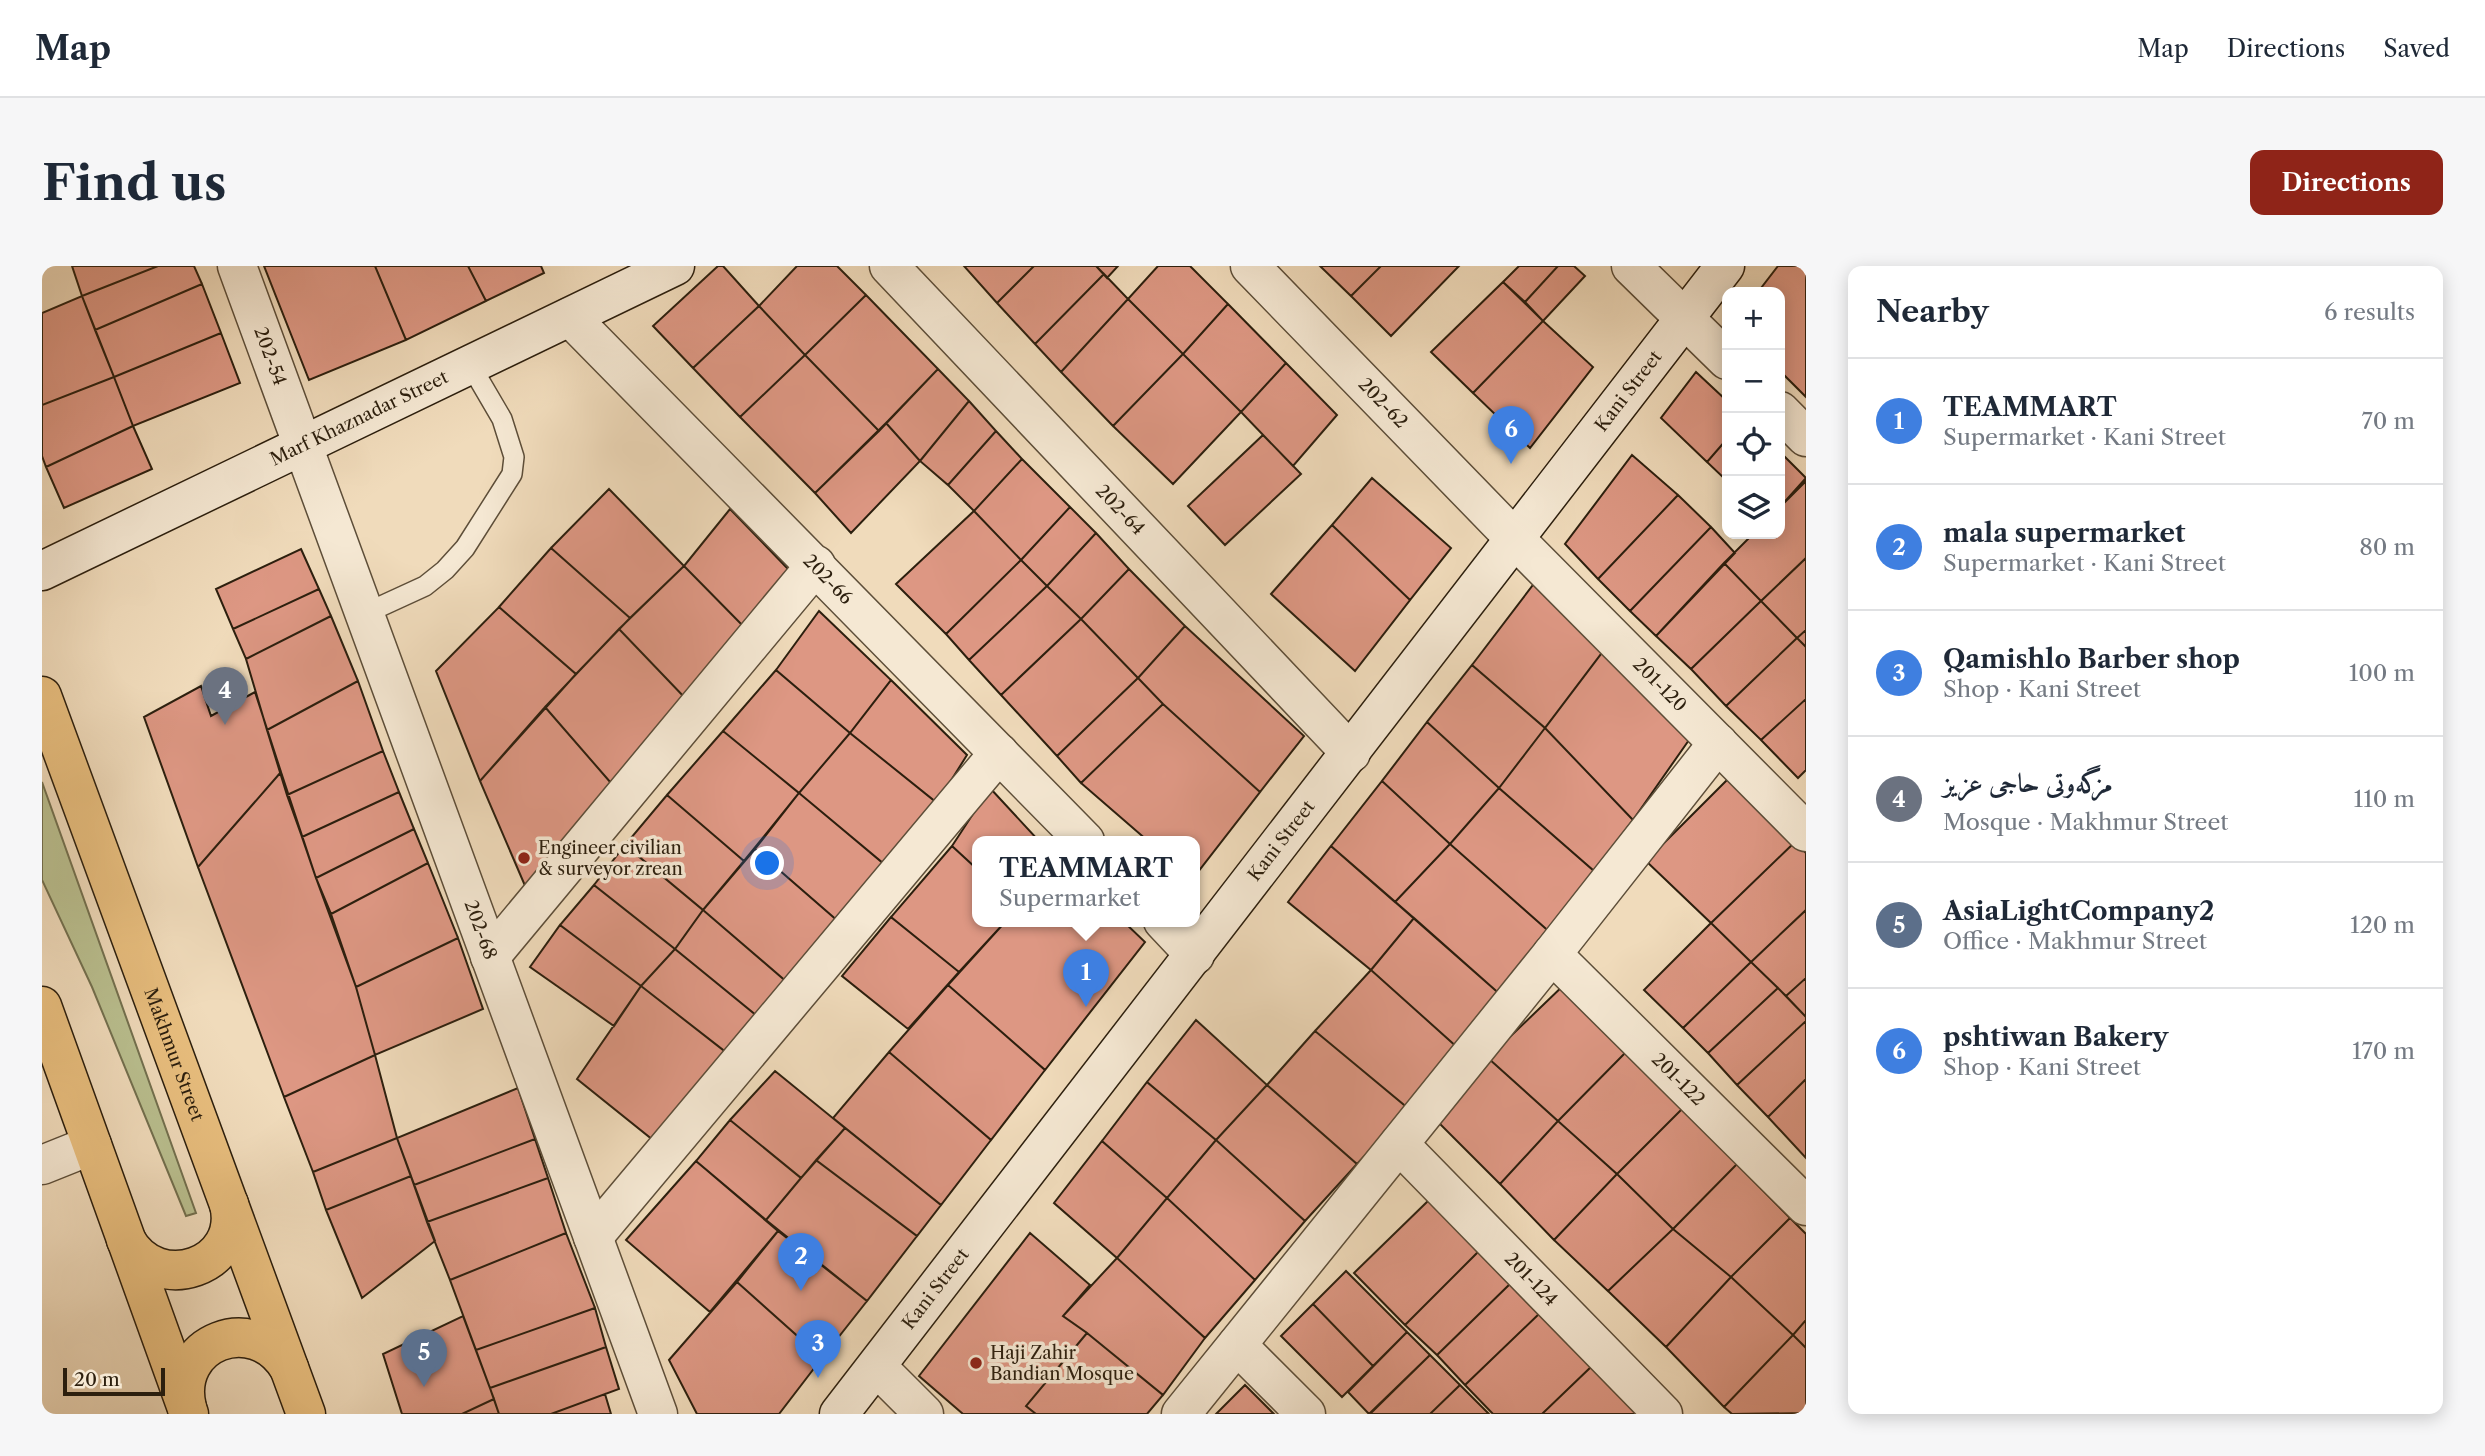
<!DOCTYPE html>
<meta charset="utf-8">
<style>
body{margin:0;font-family:"Libre Caslon Text",Amiri,serif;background:#f6f6f7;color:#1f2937}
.controls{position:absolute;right:21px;top:21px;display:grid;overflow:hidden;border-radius:14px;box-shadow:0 4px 18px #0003}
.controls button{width:63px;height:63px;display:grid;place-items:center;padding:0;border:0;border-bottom:2px solid #e0e1e3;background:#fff;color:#1f2937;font:35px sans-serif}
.scale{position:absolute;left:21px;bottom:18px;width:102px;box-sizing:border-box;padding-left:7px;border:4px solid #2c1f0e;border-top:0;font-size:19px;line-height:24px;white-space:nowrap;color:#2c1f0e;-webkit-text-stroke:5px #f5e8d3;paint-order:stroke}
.you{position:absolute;left:726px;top:598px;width:24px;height:24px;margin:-18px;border:5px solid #fff;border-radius:50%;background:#1a73e8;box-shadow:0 0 0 10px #1a73e833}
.badge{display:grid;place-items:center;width:46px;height:46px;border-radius:50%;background:#8f2418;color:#fff;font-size:23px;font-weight:700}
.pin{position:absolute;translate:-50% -58px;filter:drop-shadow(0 2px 4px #0008)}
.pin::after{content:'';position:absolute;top:37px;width:24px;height:21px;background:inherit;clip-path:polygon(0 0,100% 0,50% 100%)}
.popup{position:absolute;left:930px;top:570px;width:228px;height:91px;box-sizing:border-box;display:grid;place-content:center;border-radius:14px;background:#fff;filter:drop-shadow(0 2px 5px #0005);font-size:23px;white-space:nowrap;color:#747a83}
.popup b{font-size:26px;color:#1f2937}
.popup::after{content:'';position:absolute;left:50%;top:100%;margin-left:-14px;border:14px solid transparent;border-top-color:#fff}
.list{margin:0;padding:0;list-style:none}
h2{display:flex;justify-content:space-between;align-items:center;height:91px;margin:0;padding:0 28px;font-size:30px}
h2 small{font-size:23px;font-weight:400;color:#747a83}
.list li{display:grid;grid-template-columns:46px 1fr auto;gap:21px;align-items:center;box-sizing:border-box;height:126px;padding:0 28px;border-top:2px solid #e0e1e3}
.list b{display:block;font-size:26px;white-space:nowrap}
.list p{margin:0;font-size:23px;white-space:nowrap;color:#747a83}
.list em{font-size:23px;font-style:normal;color:#747a83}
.icon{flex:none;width:38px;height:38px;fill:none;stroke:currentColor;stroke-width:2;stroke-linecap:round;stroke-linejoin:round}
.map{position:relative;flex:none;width:1764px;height:1148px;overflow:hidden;border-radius:14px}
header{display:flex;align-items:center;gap:42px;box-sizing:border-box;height:98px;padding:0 35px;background:#fff;border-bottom:2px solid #e0e1e3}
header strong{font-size:33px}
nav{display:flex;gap:38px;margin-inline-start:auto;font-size:24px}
.intro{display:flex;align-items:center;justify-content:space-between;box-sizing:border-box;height:168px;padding:0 42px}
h1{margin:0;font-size:49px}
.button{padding:18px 32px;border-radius:14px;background:#8f2418;color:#fff;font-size:24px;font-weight:700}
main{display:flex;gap:42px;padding:0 42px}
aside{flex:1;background:#fff;border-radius:14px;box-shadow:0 4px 18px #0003}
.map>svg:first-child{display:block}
.green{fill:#bac090;stroke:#73704f;stroke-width:2}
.building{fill:#dd9783;stroke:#2c1f0e;stroke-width:2}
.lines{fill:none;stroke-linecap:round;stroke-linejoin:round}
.lane-casing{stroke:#5d4e39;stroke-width:22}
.street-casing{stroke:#5d4e39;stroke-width:41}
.secondary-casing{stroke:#2c1f0e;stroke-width:41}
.highway-casing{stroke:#2c1f0e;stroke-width:41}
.lane{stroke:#f5e8d3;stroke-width:19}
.street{stroke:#f5e8d3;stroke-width:38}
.secondary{stroke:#f5e8d3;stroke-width:38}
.highway{stroke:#e8be7e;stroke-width:38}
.poi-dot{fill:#8f2418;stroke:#f5e8d3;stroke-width:2.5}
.labels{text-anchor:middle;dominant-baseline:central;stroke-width:7;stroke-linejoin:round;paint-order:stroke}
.street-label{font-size:18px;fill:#2c1f0e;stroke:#f5e8d3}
.poi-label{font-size:18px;fill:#2c1f0e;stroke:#f5e8d3;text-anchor:start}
</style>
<header>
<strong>Map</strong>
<nav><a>Map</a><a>Directions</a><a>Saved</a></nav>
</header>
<div class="intro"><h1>Find us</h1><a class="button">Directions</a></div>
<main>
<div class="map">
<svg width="1764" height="1148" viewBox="0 0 1764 1148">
<rect width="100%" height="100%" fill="#f0dbbb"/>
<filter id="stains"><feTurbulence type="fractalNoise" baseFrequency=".00286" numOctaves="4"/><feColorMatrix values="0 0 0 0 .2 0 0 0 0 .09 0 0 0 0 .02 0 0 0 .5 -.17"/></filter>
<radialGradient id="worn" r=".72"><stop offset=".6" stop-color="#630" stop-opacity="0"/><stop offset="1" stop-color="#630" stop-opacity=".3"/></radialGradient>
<path class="green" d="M0,516L154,947L144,950L50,721L0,614Z"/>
<path class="building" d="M30,0H116L40,30Z
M116,0H152L160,18L53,64L40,30Z
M222,0H333L364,74L267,114Z
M333,0H426L444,35L364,74Z
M426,0H499L502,7L444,35Z
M676,0H681L717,40L651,102L611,60Z
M755,0H795L824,29L763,89L717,40Z
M922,0H992L955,37Z
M992,0H1054L1062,8L993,78L955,37Z
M1054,0H1076L1065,12Z
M1116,0H1148L1186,38L1141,88L1086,33Z
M1278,0H1339L1309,30Z
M1339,0H1417L1349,70L1309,30Z
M1477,0H1516L1483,36L1461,16Z
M1516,0H1532L1543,10L1501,55L1483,36Z
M1736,0H1764V131L1738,105V26H1716Z
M1062,8L1086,33L1019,106L993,78Z
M1461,16L1501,55L1431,127L1389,86Z
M160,18L179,67L72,111L53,64Z
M824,29L896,103L837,165L763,89Z
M40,30L72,111L0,139V47Z
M1086,33L1141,88L1071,160L1019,106Z
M1186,38L1244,97L1199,146L1141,88Z
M717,40L763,89L698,151L651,102Z
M1501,55L1551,101L1488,182L1431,127Z
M179,67L198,117L91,160L72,111Z
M1141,88L1199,146L1131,218L1071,160Z
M763,89L837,165L773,227L698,151Z
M1244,97L1295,149L1251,200L1199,146Z
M896,103L927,135L878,195L844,157Z
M1654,106L1685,135V173L1665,196L1619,152Z
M72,111L91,160L4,201L0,190V139Z
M927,135L954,165L906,219L878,195Z
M844,157L878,195L809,267L773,227Z
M91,160L110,203L22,242L4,201Z
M954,165L980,193L932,245L906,219Z
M1221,169L1259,208L1183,279L1146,240Z
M1685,173V215L1665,196Z
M1738,186L1764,212L1738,241Z
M1590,189L1636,229L1556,313L1523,278Z
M980,193L1028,241L979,294L932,245Z
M1330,212L1409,282L1368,334L1290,259Z
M1764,215V292L1719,335L1682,297L1711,268H1738V241Z
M567,223L642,300L588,352L509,282Z
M1636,229L1669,261L1588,345L1556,313Z
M1028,241L1054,267L1005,320L979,294Z
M688,243L747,304L706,365L642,300Z
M932,245L979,294L904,368L854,318Z
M1290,259L1368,334L1313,405L1229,328Z
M1669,261L1693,287L1614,370L1588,345Z
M1054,267L1087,303L1039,353L1005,320Z
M509,282L588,352L534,408L457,341Z
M259,283L277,323L191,363L174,323Z
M1764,292V364L1755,372L1719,335Z
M979,294L1005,320L927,394L904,368Z
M1682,297L1719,335L1649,403L1614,370Z
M642,300L706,365L645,434L577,363Z
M1087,303L1143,360L1096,412L1039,353Z
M1497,311L1565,380L1503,462L1430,399Z
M1005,320L1039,353L959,429L927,394Z
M277,323L289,350L204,393L191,363Z
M1719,335L1755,372L1684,440L1649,403Z
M457,341L534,408L438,515L394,405Z
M777,345L849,414L808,467L734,404Z
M289,350L316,415L225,464L204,393Z
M1039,353L1096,412L1015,490L959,429Z
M1143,360L1262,470L1218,526L1121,438L1096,412Z
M577,363L645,434L569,517L503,441Z
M1764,364V381L1755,372Z
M1755,372L1764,381V433L1719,474L1684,440Z
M1565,380L1654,464L1591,554L1503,462Z
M1430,399L1503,462L1457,522L1385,456Z
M734,404L808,467L757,527L681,465Z
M1096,412L1121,438L1039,517L1015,490Z
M849,414L925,489L895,537L808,467Z
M316,415L341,485L245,529L225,464Z
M159,420L169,450L213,426L239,506L156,601L102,451Z
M1764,433V504L1756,512L1719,474Z
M1121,438L1218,526L1152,611V575H1106L1039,517Z
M503,441L569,517L484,622L438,515Z
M1385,456L1457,522L1408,578L1340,515Z
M1503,462L1591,554L1552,605L1457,522Z
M681,465L757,527L702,595L625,529Z
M808,467L895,537L842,598L757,527Z
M341,485L357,526L260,571L245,529Z
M239,506L274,612L314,721L333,789L242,831L156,601Z
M1689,510L1753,576L1669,657L1604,595Z
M1340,515L1408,578L1353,636L1289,580Z
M948,522L997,575H936V604L910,580Z
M1457,522L1552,605L1511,669L1408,578Z
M357,526L372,563L274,612L260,571Z
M757,527L842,598L797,656L713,583Z
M625,529L702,595L661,644L583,579Z
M372,563L386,597L289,648L274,612Z
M1753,576L1764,587V644L1709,696L1669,657Z
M1408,578L1511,669L1460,730L1353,636Z
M583,579L661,644L633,683L552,619Z
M910,580L936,604V655H964L917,706L849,651Z
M1289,580L1372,652L1329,704L1246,636Z
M713,583L797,656L746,717L661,644Z
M386,597L416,672L314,721L289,648Z
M552,619L633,683L599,720L518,659Z
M661,644L746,717L715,750L633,683Z
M1764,644V712L1744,730L1709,696Z
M849,651L917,706L866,763L800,710Z
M1372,652L1460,730L1416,782L1329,704Z
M964,655H1081L1103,676L1003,804L906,719Z
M1669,657L1709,696L1641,762L1602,724Z
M518,659L599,720L572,760L488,701Z
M416,672L441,743L333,789L314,721Z
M633,683L715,750L685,787L599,720Z
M1709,696L1736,722L1666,787L1641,762Z
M1329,704L1416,782L1367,843L1273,765Z
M1764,712V751L1744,730Z
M1526,715L1587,783L1516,855L1446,792Z
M906,719L1003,804L949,874L847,786Z
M599,720L685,787L616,878L535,813Z
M1736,722L1764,751V755L1695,819L1666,787Z
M1154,754L1225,819L1174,874L1105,816Z
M1764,755V813L1726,851L1695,819Z
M1273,765L1367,843L1315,898L1225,819Z
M1587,783L1643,840L1575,908L1516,855Z
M847,786L949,874L899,939L791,852Z
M333,789L355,872L271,906L242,831Z
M1446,792L1516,855L1458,918L1392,852Z
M733,805L803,862L759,912L688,854Z
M1764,813V892L1726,851Z
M1105,816L1174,874L1125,932L1060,875Z
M1225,819L1315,898L1263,955L1174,874Z
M476,822L493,873L372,919L355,872Z
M1643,840L1695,898L1631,963L1575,908Z
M688,854L759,912L724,954L654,895Z
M1516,855L1575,908L1512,974L1458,918Z
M803,862L899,939L875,970L774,894Z
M355,872L369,910L284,944L271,906Z
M493,873L506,912L385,956L372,919Z
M1174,874L1263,955L1213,1014L1125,932Z
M1060,875L1125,932L1075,992L1012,937Z
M774,894L875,970L825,1035L724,954Z
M654,895L736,965L668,1046L584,974Z
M1695,898L1748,952L1689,1011L1631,963Z
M1575,908L1631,963L1566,1025L1512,974Z
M369,910L393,975L320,1032L284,944Z
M506,912L524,967L408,1014L385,956Z
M1125,932L1213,1014L1163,1072L1075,992Z
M1387,934L1437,985L1363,1059L1312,1007Z
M1748,952L1764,968V1054L1751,1069L1689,1011Z
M1631,963L1689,1011L1624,1081L1566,1025Z
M736,965L825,1035L780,1092L695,1016Z
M524,967L553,1042L434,1084L408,1014Z
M988,967L1048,1019L1021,1050L1045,1067L984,1140L994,1148H921L877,1110Z
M1437,985L1470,1016L1395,1089L1363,1059Z
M1075,992L1163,1072L1121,1129L1045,1067L1021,1050Z
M1304,1005L1365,1066L1331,1100L1271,1038Z
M1689,1011L1751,1069L1682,1141L1624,1081Z
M695,1016L780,1092L737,1148H655L627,1094Z
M1470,1016L1499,1046L1423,1119L1395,1089Z
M1271,1038L1331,1100L1300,1131L1239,1070Z
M553,1042L564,1081L448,1122L434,1084Z
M1499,1046L1550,1100L1500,1148H1451L1423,1119Z
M421,1050L452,1133L420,1148H360L341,1088Z
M1764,1054V1082L1751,1069Z
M1365,1066L1388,1089L1327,1148L1306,1126Z
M1045,1067L1121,1129L1105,1148H994L984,1140Z
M1751,1069L1764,1082V1147L1690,1148L1682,1141Z
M564,1081L577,1123L509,1148H457L448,1122Z
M1388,1089L1418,1119L1388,1148H1328Z
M1550,1100L1601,1148H1500Z
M1203,1119L1232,1148H1174Z
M1418,1119L1447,1148H1388Z
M563,1128L569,1148H509Z
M452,1133L457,1148H420Z"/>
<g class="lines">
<defs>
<path id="lane" d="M322,348L383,320L403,304L423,282L470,208L472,191L460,153L429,100"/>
<g id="street">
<path id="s1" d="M195,0L616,1148"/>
<path id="s2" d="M847,0L1309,487"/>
<path id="s3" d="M1208,0L1473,273L1764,566"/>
<path d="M1589,0L1685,94"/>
<path id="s4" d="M528,51L1043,575"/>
<path d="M1738,145L1764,171"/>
<path d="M1121,655L1153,689"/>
<path id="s5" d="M1510,688L1764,940"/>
<path d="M448,691L774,299"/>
<path id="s6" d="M1357,878L1621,1148"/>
<path d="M0,899L50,879"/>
<path d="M551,971L957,487"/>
<path d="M1195,1079L1264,1148"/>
<path d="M835,1101L882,1148"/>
<path d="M1139,1148L1510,688L1676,477"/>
</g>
<g id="secondary">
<path id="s7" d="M0,305L633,0"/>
<path id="s8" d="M797,1148L1683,0"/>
</g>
<g id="highway">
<path id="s9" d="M0,430L264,1148"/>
<path d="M0,740L147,1148"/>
<path d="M84,974C116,1031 202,1000 187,938"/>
<path d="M145,1142C129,1076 212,1044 247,1102"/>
</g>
</defs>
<use href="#lane" class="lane-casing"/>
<use href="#street" class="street-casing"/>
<use href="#secondary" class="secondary-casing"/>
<use href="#highway" class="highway-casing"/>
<use href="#lane" class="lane"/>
<use href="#street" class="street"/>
<use href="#secondary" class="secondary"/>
<use href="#highway" class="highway"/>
</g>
<g class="poi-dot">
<circle cx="482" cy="592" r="7"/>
<circle cx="934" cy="1097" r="7"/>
</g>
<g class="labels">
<g class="street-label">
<text stroke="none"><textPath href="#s1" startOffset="96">202-54</textPath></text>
<text stroke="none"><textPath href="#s8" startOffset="1292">Kani Street</textPath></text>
<text stroke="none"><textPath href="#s3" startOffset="191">202-62</textPath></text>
<text stroke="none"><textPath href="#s7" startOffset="352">Marf Khaznadar Street</textPath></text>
<text stroke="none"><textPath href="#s2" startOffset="336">202-64</textPath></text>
<text stroke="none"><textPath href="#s4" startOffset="368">202-66</textPath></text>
<text stroke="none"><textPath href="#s3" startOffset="586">201-120</textPath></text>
<text stroke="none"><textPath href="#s8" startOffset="724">Kani Street</textPath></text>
<text stroke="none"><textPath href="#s1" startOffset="707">202-68</textPath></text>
<text stroke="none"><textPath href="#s9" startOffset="382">Makhmur Street</textPath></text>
<text stroke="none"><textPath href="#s5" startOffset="178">201-122</textPath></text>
<text stroke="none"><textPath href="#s6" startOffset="189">201-124</textPath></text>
<text stroke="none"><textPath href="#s8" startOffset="158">Kani Street</textPath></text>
</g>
<g class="poi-label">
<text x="496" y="582">Engineer civilian<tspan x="496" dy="21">&amp; surveyor zrean</tspan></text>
<text x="948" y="1087">Haji Zahir<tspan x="948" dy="21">Bandian Mosque</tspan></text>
</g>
</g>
<rect width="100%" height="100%" filter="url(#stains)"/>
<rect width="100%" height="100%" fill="url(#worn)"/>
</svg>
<div class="controls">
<button>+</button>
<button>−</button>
<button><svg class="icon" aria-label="locate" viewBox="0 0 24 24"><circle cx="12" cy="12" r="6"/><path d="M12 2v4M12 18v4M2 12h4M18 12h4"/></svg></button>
<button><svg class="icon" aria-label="layers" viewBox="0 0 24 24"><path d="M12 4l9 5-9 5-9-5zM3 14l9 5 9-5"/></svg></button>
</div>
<div class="scale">20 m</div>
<div class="you"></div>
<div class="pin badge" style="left:1044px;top:741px;background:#3f7fe0">1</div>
<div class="popup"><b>TEAMMART</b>Supermarket</div>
<div class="pin badge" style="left:759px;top:1025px;background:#3f7fe0">2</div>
<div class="pin badge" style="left:776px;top:1112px;background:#3f7fe0">3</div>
<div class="pin badge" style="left:183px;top:459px;background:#6b7280">4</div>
<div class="pin badge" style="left:382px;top:1121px;background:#5c6f8a">5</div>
<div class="pin badge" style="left:1469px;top:198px;background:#3f7fe0">6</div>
</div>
<aside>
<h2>Nearby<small>6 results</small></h2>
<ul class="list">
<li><span class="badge" style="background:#3f7fe0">1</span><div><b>TEAMMART</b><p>Supermarket · Kani Street</p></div><em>70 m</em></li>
<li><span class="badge" style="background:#3f7fe0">2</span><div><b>mala supermarket</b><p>Supermarket · Kani Street</p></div><em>80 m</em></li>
<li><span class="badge" style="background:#3f7fe0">3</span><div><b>Qamishlo Barber shop</b><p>Shop · Kani Street</p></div><em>100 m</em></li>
<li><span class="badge" style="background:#6b7280">4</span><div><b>مزگەوتی حاجی عزیز</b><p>Mosque · Makhmur Street</p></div><em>110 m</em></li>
<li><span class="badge" style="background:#5c6f8a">5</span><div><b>AsiaLightCompany2</b><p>Office · Makhmur Street</p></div><em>120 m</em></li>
<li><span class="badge" style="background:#3f7fe0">6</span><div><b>pshtiwan Bakery</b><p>Shop · Kani Street</p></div><em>170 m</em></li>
</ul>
</aside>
</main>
